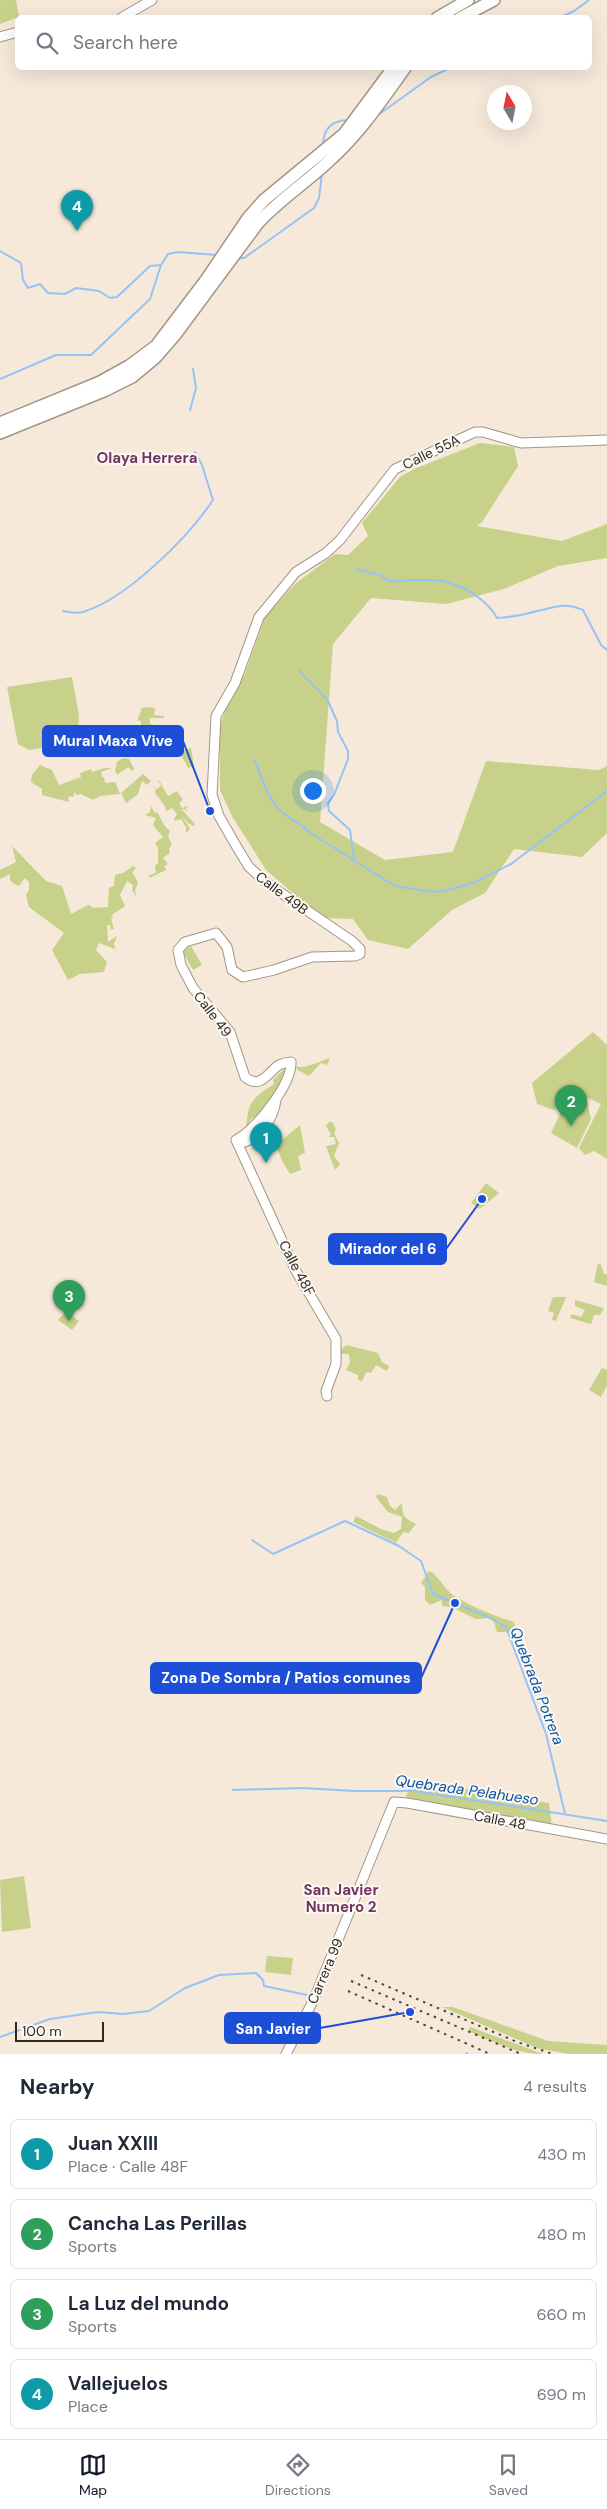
<!DOCTYPE html>
<meta charset="utf-8">
<style>
body{margin:0;font-family:"DM Sans",sans-serif;background:#f2f2f3;color:#1f2937}
.compass{position:absolute;left:487px;top:85px;width:45px;height:45px;border-radius:50%;background:#fff;box-shadow:0 5px 20px #0002;rotate:350deg}
.scale{position:absolute;left:15px;bottom:12px;width:89px;box-sizing:border-box;padding-left:5px;border:2px solid #2e2923;border-top:0;font-size:14px;line-height:18px;white-space:nowrap;color:#2e2923;-webkit-text-stroke:4px #fdf8f2;paint-order:stroke}
.you{position:absolute;left:312px;top:790px;width:18px;height:18px;margin:-12px;border:4px solid #fff;border-radius:50%;background:#1a73e8;box-shadow:0 0 0 8px #1a73e833}
.badge{display:grid;place-items:center;width:32px;height:32px;border-radius:50%;background:#111827;color:#fff;font-size:16px;font-weight:700}
.pin{position:absolute;translate:-50% -41px;filter:drop-shadow(0 1px 2px #0008)}
.pin::after{content:'';position:absolute;top:26px;width:18px;height:15px;background:inherit;clip-path:polygon(0 0,100% 0,50% 100%)}
.list{margin:0;padding:0;list-style:none}
h2{display:flex;justify-content:space-between;align-items:center;height:65px;margin:0;padding:0 20px;font-size:21px}
h2 small{font-size:16px;font-weight:400;color:#747a83}
.list li{display:grid;grid-template-columns:32px 1fr auto;gap:15px;align-items:center;box-sizing:border-box;height:70px;margin:0 10px 10px;padding:0 10px;border:1px solid #e0e1e3;border-radius:8px}
.list b{display:block;font-size:19px;white-space:nowrap}
.list p{margin:0;font-size:16px;white-space:nowrap;color:#747a83}
.list em{font-size:16px;font-style:normal;color:#747a83}
.icon{flex:none;width:28px;height:28px;fill:none;stroke:currentColor;stroke-width:2;stroke-linecap:round;stroke-linejoin:round}
.map{position:relative;flex:none;width:607px;height:2054px;overflow:hidden}
.search{position:absolute;background:#fff;box-shadow:0 5px 20px #0002;left:15px;right:15px;top:15px;height:55px;display:flex;align-items:center;gap:12px;box-sizing:border-box;padding:0 18px;border-radius:8px;color:#747a83;font-size:19px}
.sheet{height:385px;background:#fff}
nav{display:flex;justify-content:space-around;align-items:center;box-sizing:border-box;height:70px;border-top:1px solid #e0e1e3;background:#fff;font-size:14px;color:#747a83}
nav a{display:grid;justify-items:center;gap:2px}
nav .on{color:#111827}
.map>svg:first-child{display:block}
.green{fill:#c7d189}
.lines{fill:none;stroke-linecap:round;stroke-linejoin:round}
.stream{stroke:#97c2f8;stroke-width:2}
.tertiary-casing{stroke:#a29687;stroke-width:11}
.secondary-casing{stroke:#a29687;stroke-width:11}
.trunk-casing{stroke:#a29687;stroke-width:14}
.tertiary{stroke:#fff;stroke-width:9}
.secondary{stroke:#fff;stroke-width:9}
.trunk{stroke:#fff;stroke-width:11}
.rail{stroke:#4b453e;stroke-width:2;stroke-dasharray:2.5 5;stroke-linecap:butt}
.labels{text-anchor:middle;dominant-baseline:central;stroke-width:4;stroke-linejoin:round;paint-order:stroke}
.street-label{font-size:14px;fill:#2e2923;stroke:#fdf8f2}
.neighbourhood-label{font-size:15px;font-weight:bold;fill:#70355e;stroke:#fdf8f2}
.water-label{font-size:15px;font-style:italic;fill:#0857a4;stroke:#fdf8f2}
.leader{fill:none;stroke:#1d4ed8;stroke-width:2}
.callout-dot{fill:#1d4ed8;stroke:#fdf8f2;stroke-width:2}
.callout{fill:#1d4ed8;stroke:#1d4ed8;stroke-width:2}
.callout-label{font-size:15px;text-anchor:middle;font-weight:bold;fill:#fff}
</style>
<div class="map">
<svg width="607" height="2054" viewBox="0 0 607 2054">
<rect width="100%" height="100%" fill="#f6e9da"/>
<path class="green" d="M0,0H16L19,17L0,24Z
M480,443L514,447L518,466L482,522L477,526L562,541L607,524V558L558,566L504,589L446,604L371,598L333,644L320,822L385,860L453,852L486,761L599,770L607,766V833L582,857L514,849L485,893L452,910L408,949L368,940L353,919L322,918L266,870L232,816L220,790V726L228,702L244,676L265,617L295,584L335,554L348,555L368,536L362,523L400,477L414,469Z
M72,677L79,716L78,731L82,742L29,750L18,744L7,687Z
M149,707L155,708L154,715L164,716V718H150V724L165,728L153,732L148,728L137,737L145,743L129,748L128,737L135,736L139,732L138,729L142,727L140,720L137,721L142,708Z
M191,748L194,766L188,768L179,751Z
M123,758L129,759L134,769L132,771L128,767L117,775L115,770L117,762Z
M40,765L52,770L59,785L81,777L80,773L91,769L92,772L105,768H112L101,772L102,777H104L105,783L115,782L120,794L100,796L93,800L81,794L76,795L75,791L73,797L71,796L68,798L69,802L42,795V789L31,782L32,775Z
M143,774L151,781L147,785L142,781L138,794L126,803L121,793Z
M156,779L160,782L168,796L177,791L183,800L179,803L182,808L187,806L186,812L185,809H182V810L195,824L193,826L188,823L182,816L190,829L186,833V827L181,819L175,821L174,819L177,814L172,808L166,811L165,806L155,793L156,788L150,785L157,789L161,785Z
M151,806L155,813L157,812C163,821 161,823 170,831L168,836L172,845L169,849L170,853L163,858L168,864L164,866L166,870L149,878V875L156,873L155,865L158,864V848L155,843L163,837L153,825L156,818L145,815L150,812Z
M12,846L46,881L62,886L71,914L88,905L94,908L108,907L109,888L114,886L115,875L123,873L133,866L136,868L132,872L138,882L135,891L137,898L132,890L133,885L127,881L120,895L125,906L112,915L113,918L111,919L114,929L111,930L110,925H107L108,942L117,936L114,944L115,949L99,943L96,950L107,962L104,972L80,974L68,980L52,950L64,933L29,907L26,895L29,890V882L25,878L19,886L14,884L10,880V874L0,879V870L16,862Z
M191,946L202,965L193,970L182,951Z
M593,1032L607,1045V1159L594,1151L585,1155L579,1148L601,1104L569,1089L554,1110L537,1104L532,1083Z
M330,1058L327,1065L321,1063L309,1076L298,1070L295,1066C304,1070 320,1061 330,1058Z
M284,1069L287,1072L264,1112L251,1119L246,1129C248,1102 251,1099 274,1084L273,1080Z
M570,1093L587,1101L591,1119L577,1148L551,1133Z
M329,1122H332L336,1129L334,1133L339,1143L334,1156L340,1164L335,1170L326,1146L336,1144L334,1137H329L331,1134L326,1126Z
M300,1125L305,1153L298,1156L301,1170L290,1174L282,1161L276,1145Z
M486,1183L499,1193L480,1209L471,1203Z
M598,1263L601,1265L604,1274H607V1286L594,1282Z
M553,1297H566L556,1321L552,1320L554,1313L548,1311Z
M575,1300L604,1308L600,1315H594L591,1324L570,1318L572,1314L581,1317L585,1310L575,1306Z
M66,1311L79,1321L72,1330L58,1320Z
M346,1345L378,1353L382,1362L389,1366L387,1371L376,1365L371,1373L366,1372L362,1381L358,1380V1375L346,1370L350,1362L349,1354H341L340,1351Z
M602,1368L607,1370V1386L601,1397L589,1390Z
M378,1494L387,1497L390,1506L395,1510L402,1503C403,1517 402,1516 416,1524L409,1533L403,1532L396,1543L353,1522L356,1516L383,1530L394,1533L401,1529L402,1517L388,1512L376,1497Z
M429,1571C436,1573 445,1589 453,1595C472,1607 492,1615 514,1622L516,1628L512,1632H497L494,1622L489,1618L476,1619L451,1607L442,1606V1600L430,1605L425,1600V1587L421,1583Z
M412,1779L549,1803L552,1826L404,1803Z
M24,1876L31,1928L2,1932L0,1880Z
M267,1956L293,1958L291,1975L265,1972Z
M442,2007H453L548,2041L607,2045V2054H569L537,2048Z
M470,2027L543,2054C517,2054 491,2041 468,2031Z"/>
<g class="lines">
<path class="stream" d="M559,18L574,11L589,0
M378,115L431,77L450,68
M323,146C323,129 332,120 349,120
M0,251L21,263L23,280L28,288L40,284L48,293L65,294L76,288L99,291L110,298L117,297L150,266L161,265
M239,258H244L314,208L319,198L322,173
M0,379L56,355H91L150,299L161,265L168,254L178,252L217,255
M190,410L196,388L193,369
M355,569L381,575L388,581C405,581 432,578 447,582C466,587 488,601 497,618C511,617 524,615 537,611C557,607 563,602 583,610L601,645L607,650
M63,611C69,612 77,614 83,612C126,599 188,538 213,500L202,465L195,452
M299,671L327,699L337,721L338,732L348,751V759L334,795L328,803L329,811L350,830L354,860
M255,761C262,778 268,800 283,813C293,821 303,825 312,834L395,886L432,892L448,890L473,883L511,864L607,791
M252,1540L273,1554L345,1521L399,1546L421,1561L433,1594L490,1618L506,1627L546,1734L565,1814
M233,1790L303,1788L354,1791H414L607,1821
M0,2037L50,2019L98,2012L123,2014L149,2011L185,1988L219,1975L256,1973L263,1980L264,1986L307,1995
M466,2054L467,2053"/>
<defs>
<path id="tertiary" d="M245,1142C263,1133 273,1120 276,1100
M327,1396L326,1391L336,1364V1339L296,1271L236,1140C256,1130 292,1084 291,1062C287,1062 283,1063 279,1065C268,1072 261,1090 245,1077L230,1032L193,988L181,965L178,950L185,942L216,933L227,947L232,970L243,977L274,970L312,957L355,956L360,954V949L352,941L268,884L249,867L238,849L219,816L212,795L216,716L235,683L259,617L296,572L326,553L340,540L395,469L475,432H483L521,443L607,440
M286,2054L314,1999L394,1802L407,1803L607,1839"/>
<path id="secondary" d="M121,18L152,0
M0,37L18,32"/>
<path id="trunk" d="M437,18L468,0
M460,18L494,0
M0,423L100,382L129,366L156,346L206,280L248,218L264,200L344,134L393,68
M0,433L104,391L132,377L156,357L175,335L258,223C280,199 307,182 330,160C360,133 382,100 405,68"/>
</defs>
<use href="#tertiary" class="tertiary-casing"/>
<use href="#secondary" class="secondary-casing"/>
<use href="#trunk" class="trunk-casing"/>
<use href="#tertiary" class="tertiary"/>
<use href="#secondary" class="secondary"/>
<use href="#trunk" class="trunk"/>
<path class="rail" d="M361,1975L517,2042L553,2054
M351,1981L521,2054
M348,1991L490,2054"/>
</g>
<g class="labels">
<g class="street-label">
<text transform="translate(431 452) rotate(-26)">Calle 55A</text>
<text transform="translate(282 893) rotate(37)">Calle 49B</text>
<text transform="translate(213 1014) rotate(53)">Calle 49</text>
<text transform="translate(297 1268) rotate(62)">Calle 48F</text>
<text transform="translate(500 1820) rotate(11)">Calle 48</text>
<text transform="translate(325 1971) rotate(-67)">Carrera 99</text>
</g>
<g class="neighbourhood-label">
<text x="147" y="458">Olaya Herrera</text>
<text x="341" y="1890">San Javier<tspan x="341" dy="17">Numero 2</tspan></text>
</g>
<g class="water-label">
<text transform="translate(537 1686) rotate(69)">Quebrada Potrera</text>
<text transform="translate(467 1790) rotate(8)">Quebrada Pelahueso</text>
</g>
</g>
<path class="leader" d="M210 811L183 741M482 1199L446 1249M455 1603L421 1678M410 2012L320 2028"/>
<g class="callout-dot">
<circle cx="210" cy="811" r="5"/>
<circle cx="482" cy="1199" r="5"/>
<circle cx="455" cy="1603" r="5"/>
<circle cx="410" cy="2012" r="5"/>
</g>
<g class="callout">
<rect x="43" y="726" width="140" height="30" rx="5"/>
<rect x="329" y="1234" width="117" height="30" rx="5"/>
<rect x="151" y="1663" width="270" height="30" rx="5"/>
<rect x="225" y="2013" width="95" height="30" rx="5"/>
</g>
<g class="callout-label">
<text x="113" y="746">Mural Maxa Vive</text>
<text x="388" y="1254">Mirador del 6</text>
<text x="286" y="1683">Zona De Sombra / Patios comunes</text>
<text x="273" y="2034">San Javier</text>
</g>
</svg>
<svg class="compass" viewBox="-18 -18 36 36"><path d="M0-13l5 13h-10z" fill="#e53935"/><path d="M0 13l5-13h-10z" fill="#747a83"/></svg>
<div class="scale">100 m</div>
<div class="you"></div>
<div class="pin badge" style="left:266px;top:1163px;background:#0f9aa8">1</div>
<div class="pin badge" style="left:571px;top:1126px;background:#2e9e5b">2</div>
<div class="pin badge" style="left:69px;top:1321px;background:#2e9e5b">3</div>
<div class="pin badge" style="left:77px;top:231px;background:#0f9aa8">4</div>
<div class="search"><svg class="icon" aria-label="search" viewBox="0 0 24 24"><circle cx="10" cy="10" r="6"/><path d="M15 15l6 6"/></svg>Search here</div>
</div>
<section class="sheet">
<h2>Nearby<small>4 results</small></h2>
<ul class="list">
<li><span class="badge" style="background:#0f9aa8">1</span><div><b>Juan XXIII</b><p>Place · Calle 48F</p></div><em>430 m</em></li>
<li><span class="badge" style="background:#2e9e5b">2</span><div><b>Cancha Las Perillas</b><p>Sports</p></div><em>480 m</em></li>
<li><span class="badge" style="background:#2e9e5b">3</span><div><b>La Luz del mundo</b><p>Sports</p></div><em>660 m</em></li>
<li><span class="badge" style="background:#0f9aa8">4</span><div><b>Vallejuelos</b><p>Place</p></div><em>690 m</em></li>
</ul>
</section>
<nav>
<a class="on"><svg class="icon" aria-label="map" viewBox="0 0 24 24"><path d="M3 6l6-2 6 2 6-2v14l-6 2-6-2-6 2zM9 4v14M15 6v14"/></svg>Map</a>
<a><svg class="icon" aria-label="directions" viewBox="0 0 24 24"><path d="M12 3l9 9-9 9-9-9zM9 14v-3h6M13 9l2 2-2 2"/></svg>Directions</a>
<a><svg class="icon" aria-label="saved" viewBox="0 0 24 24"><path d="M7 4h10v16l-5-4-5 4z"/></svg>Saved</a>
</nav>
